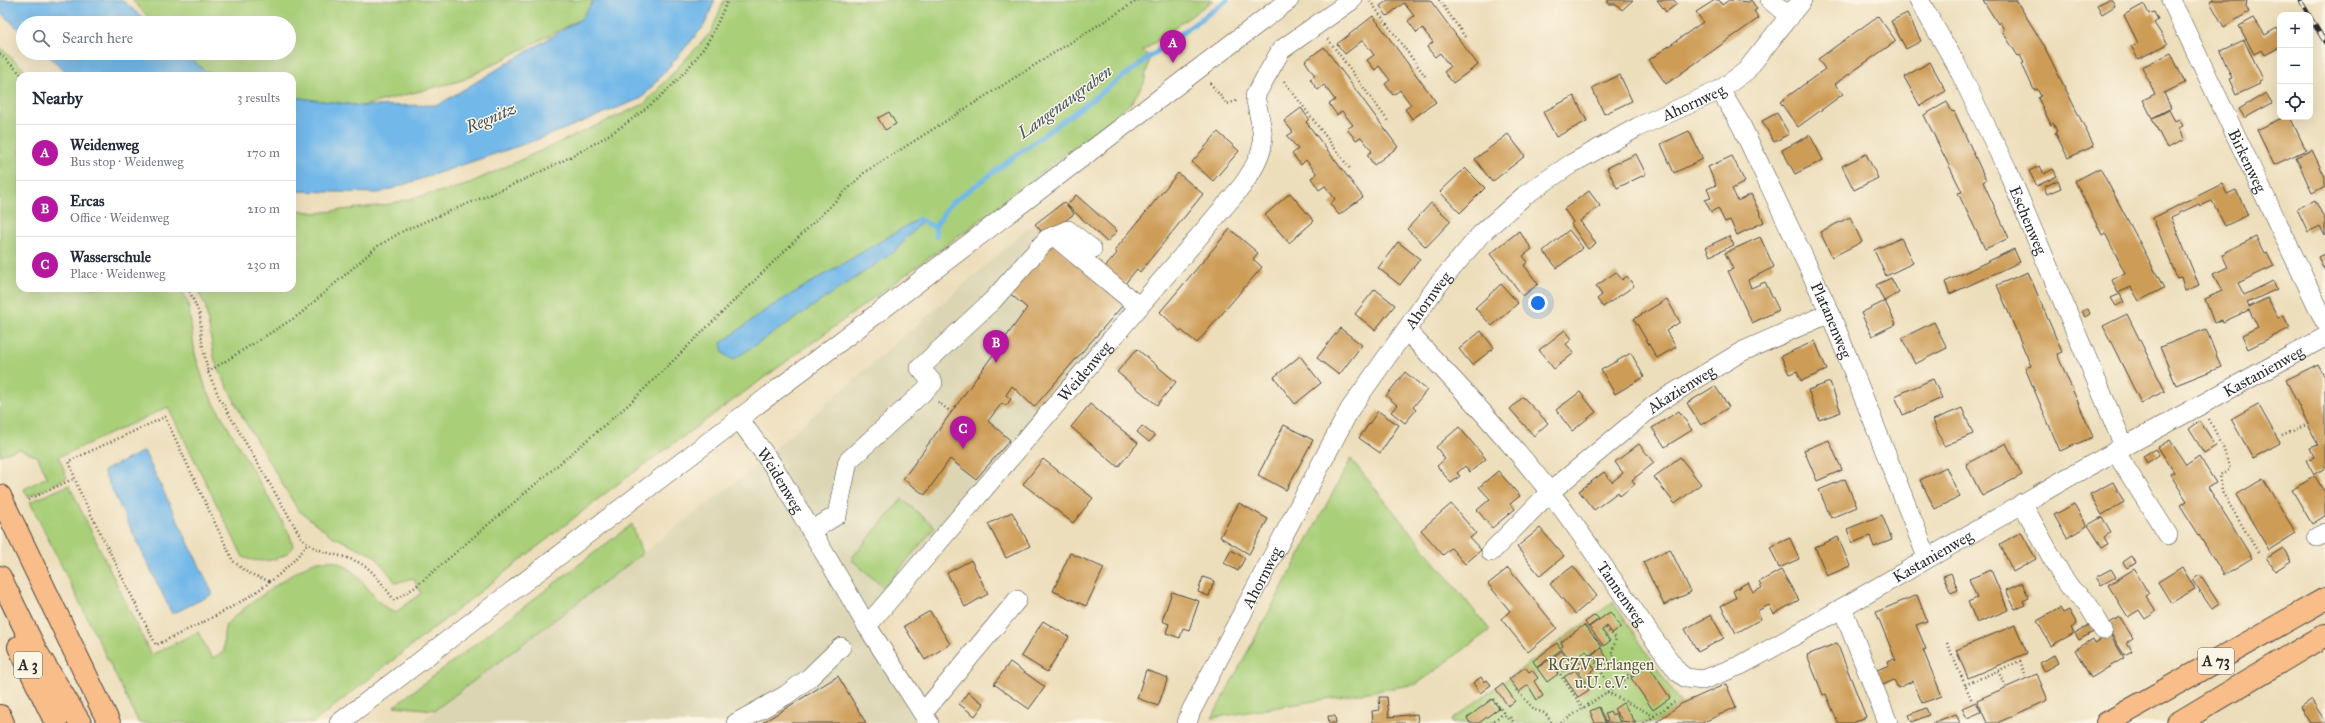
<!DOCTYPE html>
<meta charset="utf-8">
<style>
body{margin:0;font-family:"IM FELL Great Primer",serif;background:#f2f2f3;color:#1f2937}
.controls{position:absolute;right:12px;top:12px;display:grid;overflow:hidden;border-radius:8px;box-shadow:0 4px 16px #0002}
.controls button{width:36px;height:36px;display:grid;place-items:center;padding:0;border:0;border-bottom:1px solid #e0e1e3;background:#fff;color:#1f2937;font:20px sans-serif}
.you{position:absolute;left:1538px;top:303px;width:14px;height:14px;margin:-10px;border:3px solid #fff;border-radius:50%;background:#1a73e8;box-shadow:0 0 0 6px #1a73e833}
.badge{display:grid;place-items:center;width:26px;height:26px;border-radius:50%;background:#b5179e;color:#fff;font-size:13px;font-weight:700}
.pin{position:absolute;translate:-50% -33px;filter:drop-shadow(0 1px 2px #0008)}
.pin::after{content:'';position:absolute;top:21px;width:14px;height:12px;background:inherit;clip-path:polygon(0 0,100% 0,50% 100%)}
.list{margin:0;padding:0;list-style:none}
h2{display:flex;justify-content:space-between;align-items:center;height:52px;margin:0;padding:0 16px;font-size:17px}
h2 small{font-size:13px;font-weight:400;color:#747a83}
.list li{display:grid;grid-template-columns:26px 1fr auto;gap:12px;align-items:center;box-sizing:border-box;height:56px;padding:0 16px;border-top:1px solid #e0e1e3}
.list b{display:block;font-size:15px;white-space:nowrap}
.list p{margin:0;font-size:13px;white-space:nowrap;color:#747a83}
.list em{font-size:13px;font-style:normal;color:#747a83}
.icon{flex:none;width:22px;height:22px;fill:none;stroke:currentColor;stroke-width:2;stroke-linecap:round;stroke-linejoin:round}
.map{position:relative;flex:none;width:2325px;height:723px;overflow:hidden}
.search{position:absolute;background:#fff;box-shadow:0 4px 16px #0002;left:16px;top:16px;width:280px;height:44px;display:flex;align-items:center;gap:10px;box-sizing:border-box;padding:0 14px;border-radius:22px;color:#747a83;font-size:15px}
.panel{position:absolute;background:#fff;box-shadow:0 4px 16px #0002;left:16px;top:72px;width:280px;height:220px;border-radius:12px}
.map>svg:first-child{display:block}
.built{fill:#dbd5b4}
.green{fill:#a9cf79;stroke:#6a7d52}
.water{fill:#72b8e9;stroke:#4e728a}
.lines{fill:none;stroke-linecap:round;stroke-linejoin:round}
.stream{stroke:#72b8e9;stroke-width:5}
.building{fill:#cd9c56}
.minor-casing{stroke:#484641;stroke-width:20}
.highway-casing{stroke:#484641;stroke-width:24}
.path{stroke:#484641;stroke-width:2.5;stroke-dasharray:1 3;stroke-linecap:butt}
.minor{stroke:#fff;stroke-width:19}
.highway{stroke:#f8bd89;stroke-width:22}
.rail-casing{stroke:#2b2b2b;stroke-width:4.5}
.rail{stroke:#fcf5e5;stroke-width:3;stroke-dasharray:9;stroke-linecap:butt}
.labels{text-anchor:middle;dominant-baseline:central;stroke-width:3;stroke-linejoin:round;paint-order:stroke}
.shield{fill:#fcf5e5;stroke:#6a6863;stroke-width:1}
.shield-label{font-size:15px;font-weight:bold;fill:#2b2b2b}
.street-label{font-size:16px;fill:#2b2b2b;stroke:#fcf5e5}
.park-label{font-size:16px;fill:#515c42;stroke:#fcf5e5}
.water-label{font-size:17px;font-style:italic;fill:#405564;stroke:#fcf5e5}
</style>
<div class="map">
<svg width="2325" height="723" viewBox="0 0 2325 723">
<rect width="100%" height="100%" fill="#fcf5e5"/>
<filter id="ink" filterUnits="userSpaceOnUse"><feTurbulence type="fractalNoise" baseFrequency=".025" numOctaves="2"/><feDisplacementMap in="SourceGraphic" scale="8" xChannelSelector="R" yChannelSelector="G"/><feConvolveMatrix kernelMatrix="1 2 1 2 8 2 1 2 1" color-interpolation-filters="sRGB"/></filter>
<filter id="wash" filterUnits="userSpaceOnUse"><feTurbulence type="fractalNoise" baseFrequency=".012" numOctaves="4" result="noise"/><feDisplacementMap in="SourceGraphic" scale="16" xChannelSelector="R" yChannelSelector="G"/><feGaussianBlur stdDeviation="0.9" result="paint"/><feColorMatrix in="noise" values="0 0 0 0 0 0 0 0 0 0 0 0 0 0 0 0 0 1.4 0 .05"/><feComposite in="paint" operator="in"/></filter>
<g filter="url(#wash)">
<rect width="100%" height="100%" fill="#eddebb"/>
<path class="built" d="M1033,224L1044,238L1130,304L867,616L934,723H419L740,479Z"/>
<path class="green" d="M132,0H594L581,19L463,80L362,106L292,97V76H219L205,71L185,53H289V23H154Z
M724,0H1213L1143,51L1150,57L1144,83L1131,103L974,225L611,489L313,723H139L30,502L69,485L151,655L198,632L212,658L224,652C224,645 223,631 226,625C232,615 306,562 318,561C322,560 329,561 333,561C362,568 370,602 395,613L421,593L413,578L396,583L375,556L332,536L298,510L244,420L215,362L205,304L196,288H292V209L316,213L385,205L463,186L644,104L711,32Z
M0,47L31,76H20V288H185L182,290L188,303L195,354L206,389L290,535L293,546C285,562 258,564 243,557L168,407L59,457L67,478L28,497L24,489L47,477L38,457L19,449L0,455Z
M1351,459L1490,630L1417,684L1212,718Z
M902,499L935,527L884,588L851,559Z
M632,524L642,554L435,710L394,706Z
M1613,602L1681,704L1655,723H1452L1451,720Z"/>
<path class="water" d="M0,0H122L149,23H23V33L0,12Z
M594,0H715L704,26L642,98L542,138L379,193L292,191V97L362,106L438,105L581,19Z
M45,53H184L205,71L219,76H71Z
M918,219L920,224L894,252L733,360L723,353L721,343L770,307Z
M144,451L213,594L172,614L103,471Z"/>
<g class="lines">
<path class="stream" d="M918,219L935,227
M936,237L935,227L949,205L1227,0"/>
</g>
<g id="blocks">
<path class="building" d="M1388,0H1430L1478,65L1453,83L1444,72L1450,67L1440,53L1435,57L1427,47L1433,42L1422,28L1417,33L1408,21L1414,16L1404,3L1387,16L1380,6Z
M1608,0H1633L1622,10L1616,4H1608Z
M1657,0H1674L1677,4L1666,12Z
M1715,0H1719L1722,5L1729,0L1748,2L1751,0L1757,9L1754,11L1759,18L1666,84L1649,60L1703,22L1696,12Z
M1983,0H2016L2043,44L2094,146L2068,158L2055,132L2057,131L2053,123L2051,125L2038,98L2041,96L2037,89L2034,90L2022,64L2024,63L2020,55L2018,56L2002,31L2004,30L2000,22L1998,24Z
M2108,0H2112L2115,6L2102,14L2097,5Z
M2213,0H2247L2246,6L2249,12L2224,27L2210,2Z
M2144,4L2149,14L2154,12L2158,20L2154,23L2168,44L2138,59L2131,46L2138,43L2124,15Z
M1907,13L1921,41L1906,49L1891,21Z
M1373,16L1436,102L1412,119L1405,109L1411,105L1400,90L1393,95L1385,84L1390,80L1379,66L1375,70L1367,60L1374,55L1363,40L1345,54L1337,44Z
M1878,16L1896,41L1835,84L1843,94L1798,127L1780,102L1825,69L1818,59Z
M2254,18L2265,35L2277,28L2280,34V47L2265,55L2262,50L2254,54L2239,26Z
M2244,40L2263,79L2259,81L2260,84L2236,95L2229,79L2232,78L2220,51Z
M1324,47L1398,147L1374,165L1367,155L1372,151L1361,137L1356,140L1347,129L1353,125L1342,111L1337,115L1329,104L1335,100L1324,85L1318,90L1310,79L1315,76L1305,61Z
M2171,53L2185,83L2164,93L2171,108L2152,118L2143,100L2155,94L2142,67Z
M1930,62L1946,91L1920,106L1904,77Z
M1620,75L1632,101L1604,114L1592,88Z
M2266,93L2272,103L2245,118L2239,109Z
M1574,96L1587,121L1556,137L1543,112Z
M1947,102L1952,112L1954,111L1986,180L1983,182L2009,238L1985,249L1958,193L1962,192L1924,115Z
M1301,108L1309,119L1306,122L1363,197L1339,215L1330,204L1335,199L1325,186L1319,190L1311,178L1317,174L1306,160L1301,165L1292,154L1298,149L1287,136L1293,132L1284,121Z
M2169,110L2175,121L2179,119L2183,126L2178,128L2184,140L2167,148L2152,119Z
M889,112L896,124L885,130L878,118Z
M1777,113L1789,134L1774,142L1762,121Z
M2284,117H2290L2306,150L2274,165L2257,130Z
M1689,131L1703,159L1674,173L1661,144Z
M1218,132L1239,151L1213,181L1192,162Z
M1508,134L1525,156L1492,182L1475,159Z
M1810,135L1823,160L1795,174L1782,150Z
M2312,150L2325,177V186L2312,193L2296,157Z
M1636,154L1646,174L1617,188L1607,168Z
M1866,154L1878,178L1854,190L1842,166Z
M1732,156L1745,182L1732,189L1738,201L1751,194L1764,222L1737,235L1730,220L1725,222L1718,208L1711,212L1705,200L1711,198L1707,189L1716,185L1708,167Z
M2040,166L2044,174L2053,169L2057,176L2037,186L2029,171Z
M1465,168L1485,188L1460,213L1440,192Z
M2100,168L2164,288L2139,301L2131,287L2118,293L2112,280L2125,273L2105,233L2102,235L2075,181Z
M1178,173L1203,194L1140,272L1137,269L1123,286L1103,270L1117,253L1115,250Z
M2058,180L2061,188L2047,194L2044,187Z
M2222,184L2227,194L2236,190L2248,215L2225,226L2212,201L2200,206L2199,204L2171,217L2199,285L2185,291L2181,277L2177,278L2153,218Z
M1589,191L1600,206L1580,221L1596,243L1588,249L1571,224L1573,222L1564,209Z
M1290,193L1314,221L1289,243L1265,215Z
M1076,195L1117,231L1107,242L1067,205Z
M2315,200L2325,220V236L2320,226L2308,232L2297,209Z
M1064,202L1074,214L1045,236L1035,224Z
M1431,203L1451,221L1426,247L1407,229Z
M1850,217L1862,242L1832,257L1820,232Z
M1230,229L1258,253L1253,259L1262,267L1197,343L1181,330L1180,331L1160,312Z
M1569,230L1583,248L1557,268L1543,251Z
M1519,231L1532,249L1523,256L1528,262L1524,265L1538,284L1523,296L1490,254Z
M1729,236L1734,245L1710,256L1706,247Z
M1760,237L1774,267L1748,280L1751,288L1765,282L1779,310L1752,323L1728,271L1733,269L1725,253Z
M2256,237L2264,253L2267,252L2274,266L2238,283L2244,295L2273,281L2277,289L2247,303L2249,307L2268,298L2278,318L2283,315L2290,328L2248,349L2242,335L2258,327L2249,310L2223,322L2222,320L2214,323L2205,299L2222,291L2213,274L2228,267L2222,255L2226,254L2225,252Z
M1901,238L1913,263L1886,276L1874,250Z
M1398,242L1420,259L1400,285L1378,268Z
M1052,243L1124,304L1034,407L1012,386L1006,395L1011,399L1006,406L1002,403L988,421L1010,440L976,479L950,459L925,495L903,479L1027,308L1008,292Z
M2014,249L2020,262L1950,294L1945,282Z
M2325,254V271L2318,257Z
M1616,272L1622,280L1627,276L1634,286L1603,307L1597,299L1602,295L1596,286Z
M2028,272L2062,352L2057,354L2093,437L2060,451L2025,368L2031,366L1997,285Z
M1891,278L1899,293L1884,301L1876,285Z
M1501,284L1518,303L1492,326L1475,308Z
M1375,289L1395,305L1375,330L1355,314Z
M2120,294L2124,302L2116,306L2111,298Z
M1667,299L1680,322L1666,331L1676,347L1657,358L1634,319Z
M1885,301L1896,324L1872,336L1861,313Z
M2088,309L2090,314L2085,317L2082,311Z
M2127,314L2165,391L2141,403L2103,326Z
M1934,322L1947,348L1915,364L1902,338Z
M1340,328L1362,345L1339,375L1317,358Z
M2206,329L2221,367L2176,385L2160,347Z
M1565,330L1572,339L1566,344L1574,353L1554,369L1539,350Z
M1481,331L1494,348L1472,365L1459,349Z
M1815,341L1827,370L1801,381L1797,371L1789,374L1781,356Z
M1137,349L1176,382L1157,405L1117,372Z
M1631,353L1644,377L1615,394L1601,370Z
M1300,356L1321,383L1295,404L1274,377Z
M2318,364L2325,377V468L2314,475L2306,460L2314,457L2310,448L2318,445L2286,380Z
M1405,372L1427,390L1413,407L1416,410L1405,423L1391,412L1397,405L1386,396Z
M1933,379L1942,398L1903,415L1895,396Z
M1830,382L1841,412L1819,420L1808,390Z
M1715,386L1729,407L1701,425L1687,403Z
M1580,392L1596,412L1572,431L1556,410Z
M1523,397L1548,423L1534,436L1510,409Z
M1090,404L1138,443L1118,467L1071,427Z
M2258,404L2280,443L2253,458L2231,419Z
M1962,408L1973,434L1944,446L1933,420Z
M1378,411L1399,425L1380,453L1359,438Z
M1679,411L1692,430L1665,447L1652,428Z
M2200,421L2216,446L2204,453L2189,429Z
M1284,425L1313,440L1286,490L1258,475Z
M1142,426L1155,436L1149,442L1137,432Z
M1459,427L1486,459L1470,472L1465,466L1457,473L1460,476L1451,483L1437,466L1445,459L1436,447Z
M1829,440L1842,470L1817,481L1804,450Z
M2170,440L2186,465L2199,456L2216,483L2208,487L2252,558L2224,575L2180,505L2187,501L2170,474L2174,472L2158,447Z
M2006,443L2022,475L1982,496L1966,464Z
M1639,444L1654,463L1632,480L1635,484L1620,496L1618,492L1594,510L1579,491L1604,472L1612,482L1623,473L1615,462Z
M2155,449L2159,455L2147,463L2143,456Z
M1680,457L1701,484L1675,504L1654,477Z
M1043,459L1093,498L1073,523L1023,484Z
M1946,467L1960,497L1935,509L1920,480Z
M1498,471L1520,496L1510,504L1515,509L1492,528L1477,510L1490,499L1479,487Z
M2315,476L2325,493V516L2312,524L2292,490Z
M1845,479L1857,507L1831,518L1819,490Z
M2263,479L2296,533L2269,550L2236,495Z
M2113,482L2124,502L2102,515L2090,494Z
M1239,503L1268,519L1249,554L1220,537Z
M1451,504L1476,533L1470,538L1481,550L1465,564L1451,548L1443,555L1421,530Z
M2074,504L2087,526L2067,538L2054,515Z
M1012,512L1030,546L1006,558L988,524Z
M1882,515L1892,540L1874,547L1870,536L1852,543L1847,529Z
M2102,517L2111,532L2104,537L2108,544L2102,547L2088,525Z
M1540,528L1564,556L1540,576L1517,547Z
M2021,532L2036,559L2013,572L2000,544Z
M1838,537L1850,566L1827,576L1815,547Z
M1790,538L1799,559L1779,568L1770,547Z
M2283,548L2291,561L2275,571L2267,558Z
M1670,549L1691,592L1664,605L1643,562Z
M1231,550L1245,558L1238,571L1224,563Z
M1070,553L1104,568L1086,606L1053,591Z
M2132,556L2136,563L2127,568L2123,562Z
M971,560L988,594L965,607L947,573Z
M1573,566L1597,596L1575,614L1550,584Z
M2182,567L2195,589L2171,603L2158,582Z
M1508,568L1557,628L1528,652L1501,619L1510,611L1488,584Z
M2111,569L2116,577L2101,585L2096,577Z
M2134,569L2149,594L2146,596L2156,612L2145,619L2139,610L2128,617L2108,585Z
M1781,570L1799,600L1774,614L1769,605L1757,611L1761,619L1736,633L1721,606L1736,598L1733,591L1748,582L1753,592L1762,588L1759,582Z
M1991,570L2008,610L1977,623L1968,602L1977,598L1969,579Z
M1951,573L1958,590L1951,593L1943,576Z
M2200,575L2219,604L2212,609L2192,580Z
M1203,577L1214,581L1209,596L1198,592Z
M2022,583L2029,598L2023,601L2025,605L2015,609L2006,590Z
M1172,592L1199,601L1189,630L1183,628L1180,638L1166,633L1169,624L1162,621Z
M1917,595L1927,621L1916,625L1926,649L1923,650L1942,696L1922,703L1913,681L1898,688L1894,680L1883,685L1877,670L1889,665L1888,661L1893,659L1896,661L1876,612Z
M2060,608L2063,613L2069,610L2077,624L2071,628L2074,633L2051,646L2037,621Z
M930,611L950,644L925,660L904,626Z
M1610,612L1621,627L1612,633L1607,626L1602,630L1610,641L1604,646L1589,627Z
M1595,615L1599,619L1588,627L1585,622Z
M1711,615L1724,638L1698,652L1685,629Z
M2120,617L2133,638L2127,642L2132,651L2124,655L2106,625Z
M1043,621L1069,637L1047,672L1021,656Z
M2091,624L2095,631L2079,640L2075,633Z
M1584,625L1602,646L1590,655L1586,651L1576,658L1583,668L1590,662L1595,669L1588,674L1591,679L1587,683L1562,649L1537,667L1533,661L1557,643L1560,648L1563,646L1561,642Z
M2015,625L2027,653L1968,678L1956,650Z
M2110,634L2124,658L2091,678L2075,650L2093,639L2095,643Z
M1837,643L1866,717L1853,723H1838L1826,694L1823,695L1807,655Z
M1601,648L1609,661L1601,667L1592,655Z
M1562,651L1572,666L1563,672L1561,668L1556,671L1558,674L1547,682L1537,668Z
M2054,655L2058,663L2044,671L2040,663Z
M1010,662L1045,687L1029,709L994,684Z
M1649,666L1670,698L1653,710L1631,678Z
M1525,667L1529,672L1532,670L1538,678L1534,681L1543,696L1537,700L1528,685L1519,692L1509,679Z
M1146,670L1168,678L1158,706L1137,698Z
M1575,670L1589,690L1578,697L1564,677Z
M2037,674L2048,700L1997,723H1987L1977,700Z
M838,676L866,723H762Z
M1481,677L1484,682L1487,680L1491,685L1480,693L1473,683Z
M1503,684L1515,701L1508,706L1496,689Z
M1726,684L1736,707L1702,723H1655L1681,704Z
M968,692L984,704L975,716L959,704Z
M1379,697H1387L1389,717L1417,714L1418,723H1373L1372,711L1380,710Z
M1492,699L1499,708L1479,723H1470L1467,718Z
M2311,699L2325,721V723H2310L2300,707Z
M1976,702L1981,712L1967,718L1962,708Z
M1623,703L1636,723L1620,721L1622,720L1614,709Z
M1599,707L1605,722L1608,721L1605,713L1610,711L1612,715L1616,713L1620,723H1595L1590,711Z
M1926,708L1929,715L1912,722L1909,715Z
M1956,714L1960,723H1932Z
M1328,716H1335L1336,723H1329Z"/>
</g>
</g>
<g filter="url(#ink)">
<use href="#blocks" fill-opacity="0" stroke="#484641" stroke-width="1"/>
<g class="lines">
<defs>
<g id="minor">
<path d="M1770,0L1790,17"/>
<path id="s1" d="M1919,0L1956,64L2007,169L2124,446"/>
<path id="s2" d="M2171,0L2325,322"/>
<path id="s3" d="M1720,90L1741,125L1830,313L1927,557"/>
<path d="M1054,236L1138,306"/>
<path id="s4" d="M1406,330C1456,382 1505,435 1549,491C1595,550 1633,613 1678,672L1686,678L1703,680L1741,665L1792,637L2067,478L2325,337"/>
<path id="s5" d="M739,419L774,467L867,626L929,723"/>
<path d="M2115,451L2168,535"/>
<path d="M2022,503L2062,576L2072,590L2087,603L2103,630"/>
<path d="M811,531L837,515L848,461L933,383L920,368L993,300L1047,239L1068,230L1092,249"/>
<path d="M2317,537L2325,533"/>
<path id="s6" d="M1491,552L1550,492L1657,403L1741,352L1830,313"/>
<path d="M1842,608L1888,723"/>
<path id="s7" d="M867,626L1242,186C1270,146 1264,140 1255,96L1281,50L1352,0"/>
<path d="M923,713L1017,600"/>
<path d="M339,723L1289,0"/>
<path d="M736,723L786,695L809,678L841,647"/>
<path id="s8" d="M1187,723L1191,711L1350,409L1437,286L1481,234L1525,195L1571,164L1638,127L1720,90L1746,71L1802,0"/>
</g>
<path id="highway" d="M0,496L109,723
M0,577L36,651L80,723
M19,647L56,723
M0,716L3,723
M2107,723L2325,599
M2178,723L2325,635"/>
</defs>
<use href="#minor" class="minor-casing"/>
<use href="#highway" class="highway-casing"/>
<path class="path" d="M1439,0L1466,38
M1370,1L1425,76
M1328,39L1388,121
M0,54L23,76
M1284,81L1351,170
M1210,83L1227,104L1239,100
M188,288L200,315L202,342L208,372L220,399L301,537C319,557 343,552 365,566C376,574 386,589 394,600L414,588L628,405L865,172L1138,0
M208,372L299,315L378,246L403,231C508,185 641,143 707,43C715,30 721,14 728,0
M938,402L951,412
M2209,419L2223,447L2230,469L2220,475L2222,492L2258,552
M2282,436L2308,424
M28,500L75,478
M269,581L248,573L233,561L165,417L69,461L79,490L156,645C207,620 274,592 307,544
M1606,628L1616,638L1612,653L1629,677
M1947,643L1972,701
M1581,662L1589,656L1592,657L1612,689
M1558,671L1583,708
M1998,671L2005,686
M1965,685L2020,661L2026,677
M1516,690L1535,710L1545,713L1552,723
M1607,692L1654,716
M1493,699L1508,719L1510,717L1514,723
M1491,723L1504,713
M1561,723L1650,663
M1644,723L1674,702"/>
<use href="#minor" class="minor"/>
<use href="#highway" class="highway"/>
<defs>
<path id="rail" d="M2300,0L2309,15
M2310,17L2325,42"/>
</defs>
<use href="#rail" class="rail-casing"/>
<use href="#rail" class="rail"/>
</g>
</g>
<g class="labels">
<g class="shield">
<rect x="2198" y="648" width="36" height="26" rx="3"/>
<rect x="14" y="652" width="28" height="26" rx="3"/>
</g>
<g class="shield-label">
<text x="2216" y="661">A 73</text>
<text x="28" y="665">A 3</text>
</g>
<g class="street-label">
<text stroke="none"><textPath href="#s8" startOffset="824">Ahornweg</textPath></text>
<text stroke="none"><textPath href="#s2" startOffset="178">Birkenweg</textPath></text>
<text stroke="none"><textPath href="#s1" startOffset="246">Eschenweg</textPath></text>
<text stroke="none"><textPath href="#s8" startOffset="488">Ahornweg</textPath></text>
<text stroke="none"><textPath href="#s3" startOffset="256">Platanenweg</textPath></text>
<text stroke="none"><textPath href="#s7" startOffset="335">Weidenweg</textPath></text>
<text stroke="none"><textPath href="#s4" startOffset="1105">Kastanienweg</textPath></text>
<text stroke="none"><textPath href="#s6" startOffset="251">Akazienweg</textPath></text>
<text stroke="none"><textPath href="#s5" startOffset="74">Weidenweg</textPath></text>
<text stroke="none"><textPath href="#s4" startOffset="726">Kastanienweg</textPath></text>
<text stroke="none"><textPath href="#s8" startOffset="164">Ahornweg</textPath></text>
<text stroke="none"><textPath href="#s4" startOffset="341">Tannenweg</textPath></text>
</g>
<g class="park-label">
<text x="1601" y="664">RGZV Erlangen<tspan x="1601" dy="18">u.U. e.V.</tspan></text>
</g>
<g class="water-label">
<text transform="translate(1065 102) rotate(-36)">Langenaugraben</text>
<text transform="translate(491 118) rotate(-23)">Regnitz</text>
</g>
</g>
</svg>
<div class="controls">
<button>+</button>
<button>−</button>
<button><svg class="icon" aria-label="locate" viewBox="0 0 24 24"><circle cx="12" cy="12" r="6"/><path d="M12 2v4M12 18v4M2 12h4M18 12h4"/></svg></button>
</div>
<div class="you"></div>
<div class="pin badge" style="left:1173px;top:63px">A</div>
<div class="pin badge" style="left:996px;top:363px">B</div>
<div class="pin badge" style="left:963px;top:449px">C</div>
<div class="search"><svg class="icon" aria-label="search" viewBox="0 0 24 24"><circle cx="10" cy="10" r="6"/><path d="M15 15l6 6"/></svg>Search here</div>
<section class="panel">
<h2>Nearby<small>3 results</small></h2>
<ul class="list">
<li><span class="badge">A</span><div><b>Weidenweg</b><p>Bus stop · Weidenweg</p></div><em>170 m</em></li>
<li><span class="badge">B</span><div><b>Ercas</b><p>Office · Weidenweg</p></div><em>210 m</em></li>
<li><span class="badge">C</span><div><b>Wasserschule</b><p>Place · Weidenweg</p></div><em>230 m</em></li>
</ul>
</section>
</div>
